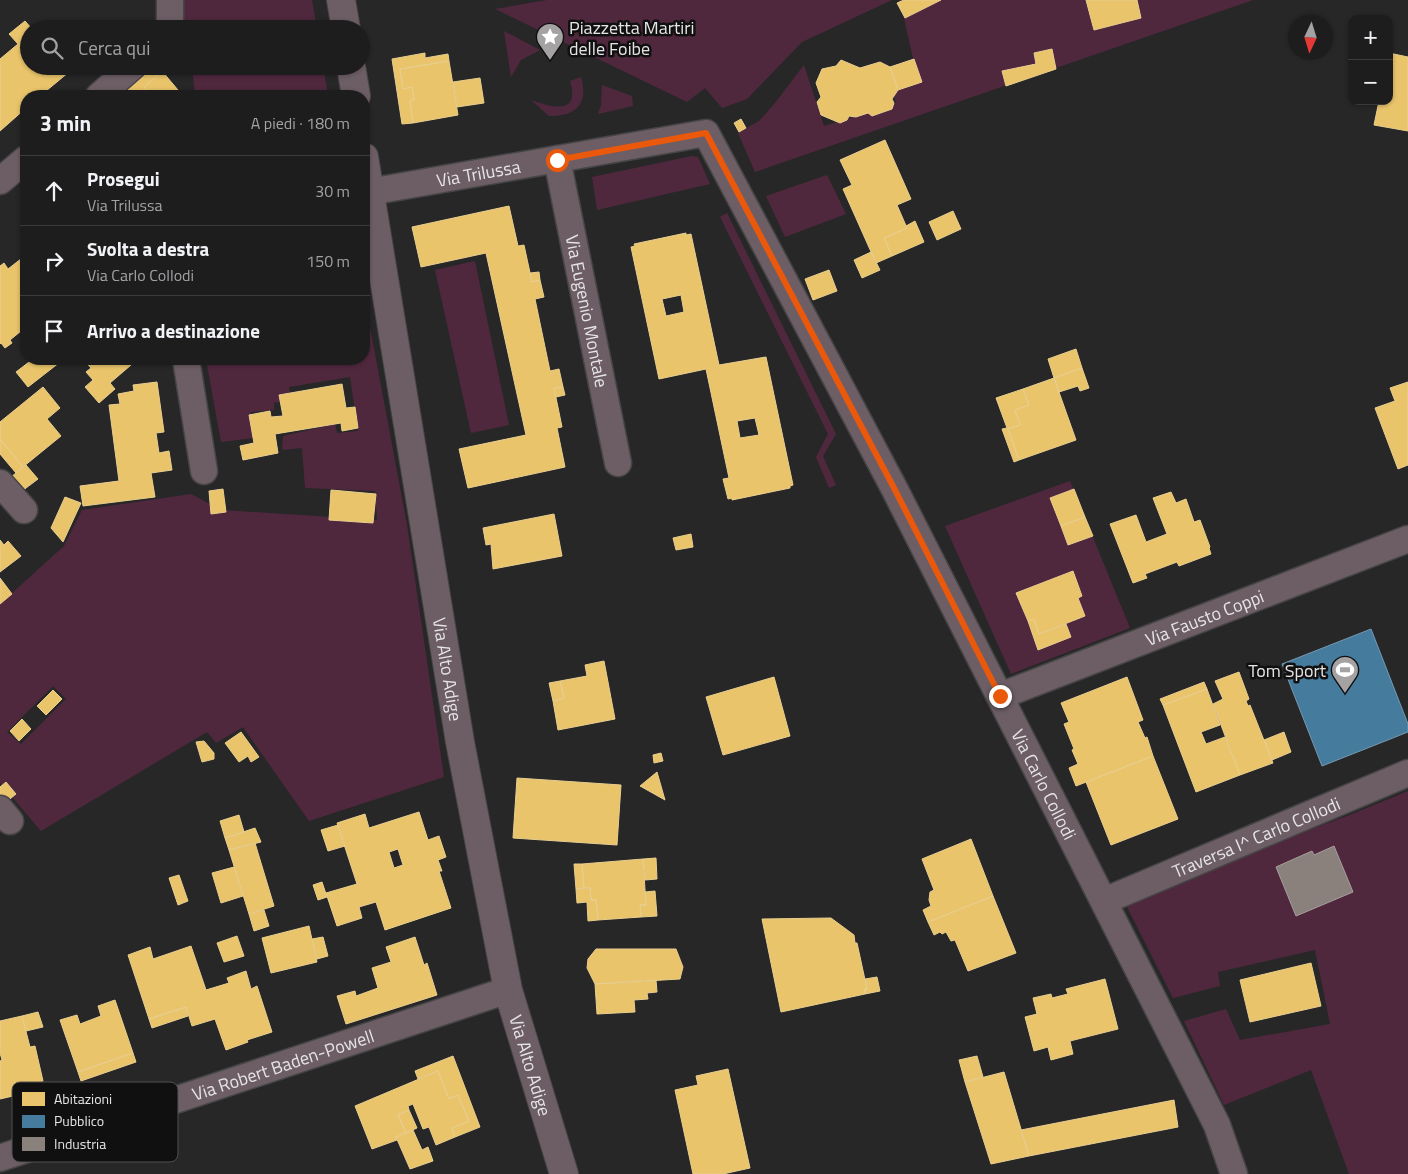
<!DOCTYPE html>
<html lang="it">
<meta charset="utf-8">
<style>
body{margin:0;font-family:"Titillium Web",sans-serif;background:#2b2a2b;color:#f1f3f6}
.controls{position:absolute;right:15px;top:15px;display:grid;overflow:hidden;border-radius:10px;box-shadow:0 1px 4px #0004}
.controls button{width:45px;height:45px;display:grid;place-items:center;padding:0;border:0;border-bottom:1px solid #3c3b3c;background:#1e1d1e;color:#f1f3f6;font:25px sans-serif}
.compass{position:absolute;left:1288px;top:15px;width:45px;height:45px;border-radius:50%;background:#1e1d1e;box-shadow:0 1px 4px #0004;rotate:184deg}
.stop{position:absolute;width:15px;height:15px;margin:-11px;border:4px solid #ea580c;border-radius:50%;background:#fff}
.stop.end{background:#ea580c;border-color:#fff;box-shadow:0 1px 5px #0008}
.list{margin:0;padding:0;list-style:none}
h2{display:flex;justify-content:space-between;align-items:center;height:65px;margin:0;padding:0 20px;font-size:21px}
h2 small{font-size:16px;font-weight:400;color:#a1a2a4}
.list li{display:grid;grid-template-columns:32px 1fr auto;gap:15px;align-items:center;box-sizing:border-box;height:70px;padding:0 20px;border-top:1px solid #3c3b3c}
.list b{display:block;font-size:19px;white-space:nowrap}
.list p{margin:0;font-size:16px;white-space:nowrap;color:#a1a2a4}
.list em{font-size:16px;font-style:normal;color:#a1a2a4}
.icon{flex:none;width:28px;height:28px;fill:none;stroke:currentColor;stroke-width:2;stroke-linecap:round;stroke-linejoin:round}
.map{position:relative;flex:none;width:1408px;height:1174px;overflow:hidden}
.search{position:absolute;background:#1e1d1e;box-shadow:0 1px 4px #0004;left:20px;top:20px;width:350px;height:55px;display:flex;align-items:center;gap:12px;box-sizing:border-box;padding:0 18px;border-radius:28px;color:#a1a2a4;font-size:19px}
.panel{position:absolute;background:#1e1d1e;box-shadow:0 1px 4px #0004;left:20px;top:90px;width:350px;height:275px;border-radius:20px}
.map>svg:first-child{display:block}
.green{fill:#50283e;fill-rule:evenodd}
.homes{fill:#e9c46a;stroke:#e8ce8f;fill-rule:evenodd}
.public{fill:#457b9d;stroke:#759ab3}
.industry{fill:#8a817c;stroke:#a69f9c}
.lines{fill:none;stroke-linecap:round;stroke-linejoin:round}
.minor-casing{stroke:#464546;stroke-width:29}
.tertiary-casing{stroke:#464546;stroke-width:30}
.minor{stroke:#6d5e65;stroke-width:26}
.tertiary{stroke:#6d5e65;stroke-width:28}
.route{stroke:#ea580c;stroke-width:6}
.labels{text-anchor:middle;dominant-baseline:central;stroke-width:5;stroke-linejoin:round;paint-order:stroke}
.poi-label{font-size:18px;fill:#e6e4e5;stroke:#111010;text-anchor:start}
.street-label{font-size:18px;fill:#e6e4e5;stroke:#111010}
.key{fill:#111010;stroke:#515050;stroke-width:1}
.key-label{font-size:14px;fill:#e6e4e5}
</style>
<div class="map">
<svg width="1408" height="1174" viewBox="0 0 1408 1174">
<rect width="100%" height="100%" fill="#282728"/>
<path class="green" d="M181,0H312L317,29H181Z
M547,0H892L802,42L747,99L722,108L705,88L687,102L495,9Z
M900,0H1253L755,172L738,133L759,121L775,103L804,65L824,126L896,103L892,90L920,81L912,54Z
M504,31L540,50L521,60L511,77Z
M192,66H323L328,96H195Z
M581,77C589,105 575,116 549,116L531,100C552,108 581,115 570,81Z
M602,85L632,96L633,106L598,114L601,105Z
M692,156L698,157L710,184L597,210L592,177Z
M827,175L846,214L785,237L766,196Z
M727,213L836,434L823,456L836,485L829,488L816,457L828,434L720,217Z
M475,261L509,425L471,433L435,270Z
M364,295L407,525L444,777L309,821L243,727L216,743L207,732L41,831L0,783V604L64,546L82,510L191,494L221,510L377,520L375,491L305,488L302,448L282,450L283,436L335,424L337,433L358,431L350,377L289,387L291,400L274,403V410L251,412L253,438L221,442L206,359H364ZM53,686L66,699L21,744L7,732Z
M1070,481L1130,628L1011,674L945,526Z
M1408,791V1174H1349L1311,1070L1224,1105L1184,1021L1226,1009L1240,1040L1330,1024L1315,950L1218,972L1220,986L1173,998L1123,899L1347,816Z"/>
<path class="homes" d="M904,0H941L905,18L897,3Z
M1086,0H1137L1141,18L1094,30Z
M25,21L32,29H29V66H64L69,72L40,96H26V108L0,131V59L18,44L9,34Z
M1052,49L1056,69L1006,86L1002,71L1036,64L1034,53Z
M425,53V58L448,54L449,61L400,69L403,89L412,87L414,100L410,101L413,123L402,124L392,59Z
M1389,53L1408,57V131L1374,125L1379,101H1389Z
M914,59L922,82L898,90L890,67Z
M841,60L860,68L880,62L890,67L898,90L892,99L894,103L892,109L872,116L868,113L856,117L849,116L847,120L840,123L821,115L817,102L821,97L816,83L822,69L836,66Z
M449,61L458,115L413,123L410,101L414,100L412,87L403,89L400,69Z
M155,66H158L162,71L144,87L147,90L140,96H120Z
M162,71L183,96H140L147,90L144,87Z
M480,78L484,103L457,107L453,82Z
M741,119L746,128L739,132L734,123Z
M885,140L911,199L897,205L907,228L884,238L892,256L876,263L843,189L852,185L840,160Z
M509,206L518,246L524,245L532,282L540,280L544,297L535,299L550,371L559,369L563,387L554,388L562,427L557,428L565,467L468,488L459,449L526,435L486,253L421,267L412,227Z
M953,211L961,229L937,240L929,222Z
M915,221L924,242L892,256L884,238L907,228L906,226Z
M686,233V235L691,234L719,365L766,357L793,485L790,486V488L732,500V498L728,499L723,479L729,478L706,369L659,379L631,247L635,246L634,244ZM681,295L684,312L666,316L662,299ZM755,418L759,435L740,438L737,421Z
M871,252L880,270L862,278L854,260Z
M26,255V315L22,318L26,323V327L10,340L12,343L5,348L1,343L0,344V266L4,263L8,269Z
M829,270L837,291L813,300L805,279Z
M539,272L540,280L532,282L530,273Z
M1076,349L1082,368L1054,378L1048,359Z
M33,359H64L28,387L16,372Z
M83,359H138L110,383L115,389L99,403L85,387L93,380L86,372L91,368Z
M1082,368L1089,388L1080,391L1078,386L1059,392L1054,378Z
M1054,378L1076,440L1019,460L1008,429L1020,425L1015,410L1029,405L1023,389Z
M157,382L164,432L156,433L159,453L169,451L172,470L151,473L155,497L83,506L80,486L119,481L109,405L120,404L118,394L134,391L133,385Z
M1408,382V465L1398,469L1375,408L1395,401L1390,388Z
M342,384L346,408L355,407L358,428L342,431L341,423L275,434L278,453L243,460L240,446L254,443L249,415L270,411L271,417L283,416L279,395Z
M43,387L60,408L47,419L61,436L23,467L0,439V422Z
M563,387L565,395L556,397L554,388Z
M1023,389L1029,405L1015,410L1020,425L1008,429L1019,460L1014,462L1002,429L1007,428L996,398Z
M0,439L23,467L16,473L0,454Z
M26,465L38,479L22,491L11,477Z
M223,489L226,512L211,514L209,491Z
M1074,489L1085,517L1061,526L1050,498Z
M331,490L376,494L373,523L329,520Z
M1171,492L1176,503L1186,499L1194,522L1200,520L1210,547L1209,548L1211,554L1179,566L1177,562L1145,574L1147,578L1133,583L1110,524L1136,515L1146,542L1167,534L1153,498Z
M65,497L81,503L63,542L51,528Z
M554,514L562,556L493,569L491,544L486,545L483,528Z
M1085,517L1093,536L1068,545L1061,526Z
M691,534L693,547L676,550L673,538Z
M0,540L4,545L8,541L21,556L0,572Z
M1073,571L1082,596L1078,598L1085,616L1039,634L1034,619L1028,621L1016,593Z
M0,578L12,594L0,604Z
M1034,619L1039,634L1066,624L1071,637L1038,650L1028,621Z
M604,661L615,719L558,730L553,701L564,698L560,681L587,676L585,665Z
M1239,672L1249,699L1246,701L1248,706L1250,705L1273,763L1240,775L1213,704L1223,699L1215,681Z
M774,677L790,736L723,755L706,697Z
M1127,677L1143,720L1138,722L1145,738L1147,737L1153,756L1076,786L1069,768L1078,764L1072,750L1074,749L1064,724L1069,722L1061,703Z
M560,681L564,698L553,701L549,683Z
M1204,682L1207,689L1163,705L1160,699Z
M1207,689L1220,725L1201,732L1206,744L1225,737L1240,775L1196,792L1163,705Z
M53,690L62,699L46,715L37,706Z
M22,719L31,729L19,741L10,731Z
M241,732L259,757L251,762L248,756L239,762L225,743Z
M1284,732L1291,752L1272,760L1264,740Z
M204,741L214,753V759L202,762L196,742Z
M661,753L663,761L654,763L653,755Z
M1153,756L1178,819L1111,845L1086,782Z
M657,772L665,800L640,786Z
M517,778L621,785L617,845L513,838Z
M6,782L16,794L5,803L0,796V787Z
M419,812L428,840L439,836L446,857L438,860L442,871H439L451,908L385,930L376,902L359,907L362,918L337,926L326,893L357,884L337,823L365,814L369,828ZM398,849L403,865L394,868L389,852Z
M239,815L244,832L225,838L220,821Z
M338,825L345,846L328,851L321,830Z
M255,828L261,842L229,850L225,838Z
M971,839L993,896L928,922L923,910L931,906L929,900L930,892L934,890L922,859Z
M255,843L274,906L249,914L229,850Z
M656,858L657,879L645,880L643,859Z
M643,859L646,905H640L641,917L598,920L596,900H591L590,888H584L582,864Z
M574,864H582L584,888L576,889Z
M234,867L243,896L221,903L212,873Z
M179,875L188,901L178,905L169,878Z
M322,882L327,897L318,900L313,885Z
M590,888L591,900H596L598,920L588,921L587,902L577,903L576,889Z
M655,891L657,916L641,917L640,905H646L645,892Z
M993,896L1016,953L968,971L955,940L951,941L946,932L942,934L940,932L934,935L928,922Z
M264,910L269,926L254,931L249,914Z
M831,918L854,935L855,943H857L867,989H865V994L781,1012L762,919Z
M309,926L317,962L271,973L262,938Z
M237,936L244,956L224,962L217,943Z
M323,937L328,956L317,959L312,939Z
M415,937L424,965L427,963L437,995L346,1024L337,996L355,991L356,996L378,988L372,968L391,962L386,947Z
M191,946L206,990L229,983L227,978L246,971L251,989L257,986L272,1032L247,1040L248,1042L226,1050L215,1019L192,1026L186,1007L149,1019L128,955L150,947L153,959Z
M596,949H676L683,967L680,979L595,984L587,968L588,959Z
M1311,963L1321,1006L1250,1022L1240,980Z
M877,977L880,991L865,994V989H867L865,979Z
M1105,979L1118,1029L1070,1041L1073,1054L1051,1060L1048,1047L1034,1051L1025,1017L1037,1014L1033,998L1051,994L1052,998L1068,994L1066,989Z
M656,980L657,992L647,993L648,999L634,1000L635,1012L597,1014L595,984Z
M115,1000L133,1053L78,1072L60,1020L77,1015L80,1024L101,1016L98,1006Z
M186,1007L188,1016L152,1028L149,1019Z
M38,1012L43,1027L26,1031L22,1016Z
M22,1016L30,1047L35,1046L43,1081L12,1089L13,1096L0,1099V1061L2,1060L0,1053V1021Z
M133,1053L136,1062L81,1081L78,1072Z
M453,1056L480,1127L455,1137L452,1128L469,1121L458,1095L449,1099L438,1071L418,1079L415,1071Z
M977,1056L983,1077L965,1082L959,1060Z
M728,1069L750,1168L723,1174H693L675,1090L698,1085L696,1076Z
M438,1071L449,1099L458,1095L469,1121L452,1128L455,1137L436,1145L429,1127L423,1129L413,1104L408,1106L409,1110L398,1115L406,1133L396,1137L397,1140L372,1149L355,1106Z
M1004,1072L1029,1156L991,1164L965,1082Z
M1174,1100L1178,1127L1029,1156L1021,1130Z
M409,1110L417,1128L406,1133L398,1115Z
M413,1130L422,1150L428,1147L433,1161L410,1169L396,1137Z"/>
<path class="public" d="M1371,629L1408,724V732L1322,766L1282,664Z"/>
<path class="industry" d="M1334,846L1353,892L1296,916L1276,867L1312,851L1314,855Z"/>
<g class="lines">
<defs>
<g id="minor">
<path d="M170,29V0"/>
<path d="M99,96L133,66"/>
<path id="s1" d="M557,159L618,463"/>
<path d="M0,181L26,159"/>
<path id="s2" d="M369,192L706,133L894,488L1217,1125L1234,1174"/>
<path d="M186,359L204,471"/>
<path d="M0,483L24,510"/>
<path id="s3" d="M1000,696L1408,539"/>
<path d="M0,809L10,821"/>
<path id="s4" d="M1104,901L1408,773"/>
<path id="s5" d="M0,1158L508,990"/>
</g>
<g id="tertiary">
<path d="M341,0L346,29"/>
<path d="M351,66L356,96"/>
<path id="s6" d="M364,157L460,742L508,990L564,1174"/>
</g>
</defs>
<use href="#minor" class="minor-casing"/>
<use href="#tertiary" class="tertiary-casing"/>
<use href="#minor" class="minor"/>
<use href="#tertiary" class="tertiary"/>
</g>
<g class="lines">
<path class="route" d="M557,160L706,133L894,488L1000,696"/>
</g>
<defs>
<symbol id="sight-pin" viewBox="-11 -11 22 30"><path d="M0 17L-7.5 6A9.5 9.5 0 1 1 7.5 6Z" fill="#a4a2a3" stroke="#111010"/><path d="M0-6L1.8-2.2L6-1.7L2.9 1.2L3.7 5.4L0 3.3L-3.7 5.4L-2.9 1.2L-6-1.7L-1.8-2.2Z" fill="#fff"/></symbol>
<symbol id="stadium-pin" viewBox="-11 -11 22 30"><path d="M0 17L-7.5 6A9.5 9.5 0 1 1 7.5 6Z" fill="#a4a2a3" stroke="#111010"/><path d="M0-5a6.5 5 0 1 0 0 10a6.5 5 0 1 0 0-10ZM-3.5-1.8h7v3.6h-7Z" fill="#fff"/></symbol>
</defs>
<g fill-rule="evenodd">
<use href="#sight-pin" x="534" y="21" width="32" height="43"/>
<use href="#stadium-pin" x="1329" y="654" width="32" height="43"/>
</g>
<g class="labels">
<g class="poi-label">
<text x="569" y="27">Piazzetta Martiri<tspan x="569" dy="21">delle Foibe</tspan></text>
<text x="1326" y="670" text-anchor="end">Tom Sport</text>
</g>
<g class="street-label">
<text stroke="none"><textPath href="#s2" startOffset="111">Via Trilussa</textPath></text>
<text stroke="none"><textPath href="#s1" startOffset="155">Via Eugenio Montale</textPath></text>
<text stroke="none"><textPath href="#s3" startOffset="219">Via Fausto Coppi</textPath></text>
<text stroke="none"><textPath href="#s6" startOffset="519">Via Alto Adige</textPath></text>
<text stroke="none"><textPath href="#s2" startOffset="1076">Via Carlo Collodi</textPath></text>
<text stroke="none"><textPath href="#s4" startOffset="165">Traversa I^ Carlo Collodi</textPath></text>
<text stroke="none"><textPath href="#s5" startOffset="298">Via Robert Baden-Powell</textPath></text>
<text stroke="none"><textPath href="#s6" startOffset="924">Via Alto Adige</textPath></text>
</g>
</g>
<rect x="12" y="1082" width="166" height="80" rx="8" class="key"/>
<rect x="22" y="1092" width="23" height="14" fill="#e9c46a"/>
<rect x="22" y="1115" width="23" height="13" fill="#457b9d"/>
<rect x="22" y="1137" width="23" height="14" fill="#8a817c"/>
<g class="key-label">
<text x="54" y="1104">Abitazioni</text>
<text x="54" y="1126">Pubblico</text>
<text x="54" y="1149">Industria</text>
</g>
</svg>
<div class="controls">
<button>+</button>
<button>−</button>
</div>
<svg class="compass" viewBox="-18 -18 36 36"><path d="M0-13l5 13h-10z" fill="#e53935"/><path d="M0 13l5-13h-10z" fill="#a1a2a4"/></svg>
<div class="stop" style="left:557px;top:160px"></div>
<div class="stop end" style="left:1000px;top:696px"></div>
<div class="search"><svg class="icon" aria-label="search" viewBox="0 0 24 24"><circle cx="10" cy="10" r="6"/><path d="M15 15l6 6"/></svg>Cerca qui</div>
<section class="panel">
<h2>3 min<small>A piedi · 180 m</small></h2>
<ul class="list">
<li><svg class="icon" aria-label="ahead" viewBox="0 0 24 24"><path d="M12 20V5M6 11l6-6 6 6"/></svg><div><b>Prosegui</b><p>Via Trilussa</p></div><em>30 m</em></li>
<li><svg class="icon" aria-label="right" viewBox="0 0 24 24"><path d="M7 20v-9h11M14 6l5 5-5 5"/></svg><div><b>Svolta a destra</b><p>Via Carlo Collodi</p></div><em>150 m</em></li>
<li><svg class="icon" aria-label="arrive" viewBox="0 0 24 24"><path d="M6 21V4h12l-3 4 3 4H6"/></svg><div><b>Arrivo a destinazione</b></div></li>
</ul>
</section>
</div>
